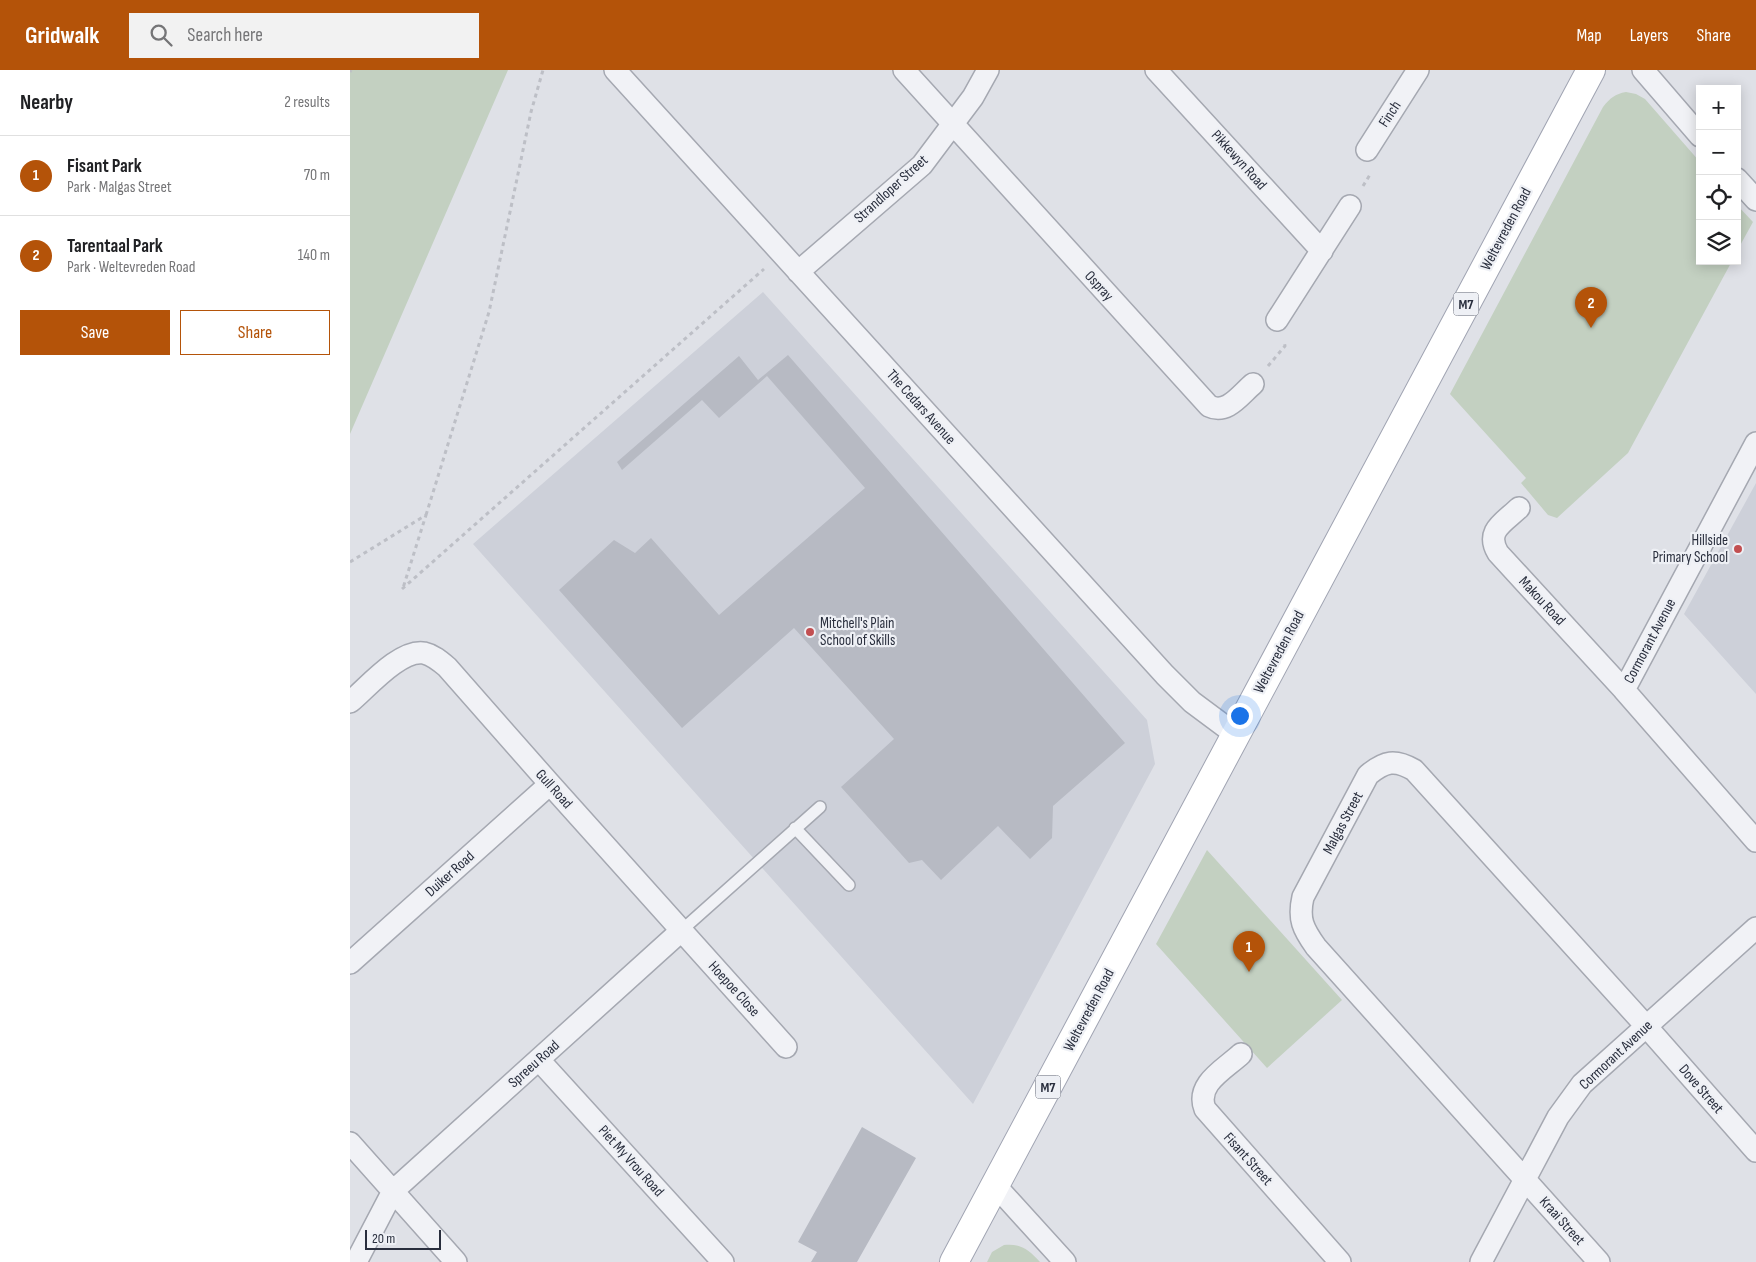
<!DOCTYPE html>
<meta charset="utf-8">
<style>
body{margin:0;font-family:"Sofia Sans Condensed",sans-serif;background:#f2f2f2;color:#202124}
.controls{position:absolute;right:15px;top:15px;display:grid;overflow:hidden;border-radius:0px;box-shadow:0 2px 12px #0003}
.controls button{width:45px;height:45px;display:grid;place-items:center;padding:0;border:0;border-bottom:1px solid #e0e0e0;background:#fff;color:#202124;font:25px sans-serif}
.scale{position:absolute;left:15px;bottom:12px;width:76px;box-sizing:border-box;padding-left:5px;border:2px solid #292e3d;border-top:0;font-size:14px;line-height:18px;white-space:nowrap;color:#292e3d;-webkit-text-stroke:4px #eef0f5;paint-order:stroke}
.you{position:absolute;left:889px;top:645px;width:18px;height:18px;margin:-12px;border:4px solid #fff;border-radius:50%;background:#1a73e8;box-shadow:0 0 0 8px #1a73e833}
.badge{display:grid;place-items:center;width:32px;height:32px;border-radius:50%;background:#b45309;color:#fff;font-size:16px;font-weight:700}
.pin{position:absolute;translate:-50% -41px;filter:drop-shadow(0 1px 2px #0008)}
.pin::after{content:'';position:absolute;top:26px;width:18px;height:15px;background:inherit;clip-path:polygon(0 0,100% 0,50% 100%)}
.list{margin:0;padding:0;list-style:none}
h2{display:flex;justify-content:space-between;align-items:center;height:65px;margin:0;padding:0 20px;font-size:21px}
h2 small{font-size:16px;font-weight:400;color:#757577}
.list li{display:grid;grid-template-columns:32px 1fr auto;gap:15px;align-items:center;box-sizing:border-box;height:80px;padding:0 20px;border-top:1px solid #e0e0e0}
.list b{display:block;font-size:19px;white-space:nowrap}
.list p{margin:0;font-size:16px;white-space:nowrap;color:#757577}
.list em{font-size:16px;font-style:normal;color:#757577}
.actions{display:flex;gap:10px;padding:15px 20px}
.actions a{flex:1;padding:11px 0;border:1px solid #b45309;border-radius:0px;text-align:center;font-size:18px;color:#b45309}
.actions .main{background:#b45309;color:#fff}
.icon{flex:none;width:28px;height:28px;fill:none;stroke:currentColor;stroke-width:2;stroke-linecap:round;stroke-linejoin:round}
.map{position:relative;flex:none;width:1406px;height:1192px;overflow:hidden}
header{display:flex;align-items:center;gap:30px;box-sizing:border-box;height:70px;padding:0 25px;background:#b45309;color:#fff}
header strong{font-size:24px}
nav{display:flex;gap:28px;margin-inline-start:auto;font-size:18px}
.search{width:350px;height:45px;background:#f2f2f2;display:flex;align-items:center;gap:12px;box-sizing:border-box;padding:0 18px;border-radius:0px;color:#757577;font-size:19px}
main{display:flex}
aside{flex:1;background:#fff}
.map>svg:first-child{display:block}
.built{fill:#cdd0d9}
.green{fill:#c3d0c1}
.building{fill:#b7bac3}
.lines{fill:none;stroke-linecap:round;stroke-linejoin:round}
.service-casing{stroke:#a5a8b1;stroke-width:14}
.minor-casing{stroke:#a5a8b1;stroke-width:24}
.primary-casing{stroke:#a0a4b2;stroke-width:30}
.path{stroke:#bdbfc6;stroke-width:3;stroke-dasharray:4 4;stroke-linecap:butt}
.service{stroke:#f1f2f6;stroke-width:11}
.minor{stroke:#f1f2f6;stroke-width:21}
.primary{stroke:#fff;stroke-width:28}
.poi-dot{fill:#c24f51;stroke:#eef0f5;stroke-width:2}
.labels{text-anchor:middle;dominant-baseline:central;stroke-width:4.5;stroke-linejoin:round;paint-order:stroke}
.shield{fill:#eef0f5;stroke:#646874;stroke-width:1}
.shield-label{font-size:14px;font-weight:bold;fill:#292e3d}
.street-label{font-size:15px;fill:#292e3d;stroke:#eef0f5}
.poi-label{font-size:15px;fill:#292e3d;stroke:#eef0f5;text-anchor:end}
</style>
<header>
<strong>Gridwalk</strong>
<div class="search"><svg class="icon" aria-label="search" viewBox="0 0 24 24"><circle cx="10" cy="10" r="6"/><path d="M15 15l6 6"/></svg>Search here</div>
<nav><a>Map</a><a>Layers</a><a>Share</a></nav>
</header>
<main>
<aside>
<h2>Nearby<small>2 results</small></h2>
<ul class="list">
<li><span class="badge">1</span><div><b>Fisant Park</b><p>Park · Malgas Street</p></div><em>70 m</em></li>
<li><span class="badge">2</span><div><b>Tarentaal Park</b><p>Park · Weltevreden Road</p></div><em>140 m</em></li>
</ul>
<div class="actions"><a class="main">Save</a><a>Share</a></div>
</aside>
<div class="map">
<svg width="1406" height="1192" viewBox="0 0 1406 1192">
<rect width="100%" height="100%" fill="#dfe1e7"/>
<path class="built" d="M413,222L797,650L805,694L623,1034L123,474Z
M1406,413V624L1334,544Z"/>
<path class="green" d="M0,0H158L0,364Z
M1276,22L1286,24L1295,29L1350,92V191H1382L1278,383L1207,448L1198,445L1171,413L1176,408L1100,324L1253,37C1260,28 1265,24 1276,22Z
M1387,135L1403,152L1387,181Z
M857,780L992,930L917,998L806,874Z
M654,1175C670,1173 679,1180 690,1192H637L642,1182Z"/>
<path class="building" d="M438,285L775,673L703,736L702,768L680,789L648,756L591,810L572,790L559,793L491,717L544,669L444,558L332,658L209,520L264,470L285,483L301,468L369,545L515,418L417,306L369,348L352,330L272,400L267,392L389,286L408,310Z
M512,1057L566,1088L507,1192H461L467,1182L448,1172Z"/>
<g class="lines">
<defs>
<path id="service" d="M445,758L499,815
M332,860L470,737"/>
<path id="minor" d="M265,0L815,605L842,632L885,664
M554,0L859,336C877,345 890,325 903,314
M806,0L972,181
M1293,0L1350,66
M1017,80L1068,0
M1387,109L1406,130
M448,202L572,95L623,27L638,0
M927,250L1000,136
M1169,438C1153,453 1135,461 1148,483L1274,620L1406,771
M1274,620L1406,373
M0,632C17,618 50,579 74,583C83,585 90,591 97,597L200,714L436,977
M0,893L200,714
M891,984C875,999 845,1014 855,1039L990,1192
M189,990L373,1192
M0,1073L106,1192
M645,1115L715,1192
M6,1192L43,1121L332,860
M1131,1192L1208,1047L1232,1014L1406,858
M1249,1192L966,877C953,859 948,849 953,827L1018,705C1035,691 1045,689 1064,700L1296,956L1406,1081"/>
<path id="primary" d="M604,1192L1241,0"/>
</defs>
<use href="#service" class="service-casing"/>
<use href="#minor" class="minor-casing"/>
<use href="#primary" class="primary-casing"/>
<path class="path" d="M0,2L1,0
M1013,116L1021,103
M918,296L935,276L934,271
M76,445L139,242L181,42L193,0
M0,492L76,445L53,518
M52,519L414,199"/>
<use href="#service" class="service"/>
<use href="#minor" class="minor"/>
<use href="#primary" class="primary"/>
</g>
<g class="poi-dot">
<circle cx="1388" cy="479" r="5"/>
<circle cx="460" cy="562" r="5"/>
</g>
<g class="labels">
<g class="shield">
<rect x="1103.5" y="222.5" width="25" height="23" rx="4"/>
<rect x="685.5" y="1005.5" width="25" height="23" rx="4"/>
</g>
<g class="shield-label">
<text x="1116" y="234">M7</text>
<text x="698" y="1017">M7</text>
</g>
<g class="street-label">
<text transform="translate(1040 44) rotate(-57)">Finch</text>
<text transform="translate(889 90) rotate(48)">Pikkewyn Road</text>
<text transform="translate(541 119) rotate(-42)">Strandloper Street</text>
<text transform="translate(1156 159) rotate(-62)">Weltevreden Road</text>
<text transform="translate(749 216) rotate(48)">Ospray</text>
<text transform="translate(571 337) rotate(48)">The Cedars Avenue</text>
<text transform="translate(1192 531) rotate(47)">Makou Road</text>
<text transform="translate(1300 571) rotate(-62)">Cormorant Avenue</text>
<text transform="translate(929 582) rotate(-62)">Weltevreden Road</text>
<text transform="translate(204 719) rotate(48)">Gull Road</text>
<text transform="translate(993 753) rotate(-62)">Malgas Street</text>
<text transform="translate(100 804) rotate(-42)">Duiker Road</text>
<text transform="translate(384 919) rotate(48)">Hoepoe Close</text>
<text transform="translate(739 940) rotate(-62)">Weltevreden Road</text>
<text transform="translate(1266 985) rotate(-43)">Cormorant Avenue</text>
<text transform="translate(184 994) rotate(-42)">Spreeu Road</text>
<text transform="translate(1351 1019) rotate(49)">Dove Street</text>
<text transform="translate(898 1089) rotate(48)">Fisant Street</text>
<text transform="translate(281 1091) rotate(48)">Piet My Vrou Road</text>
<text transform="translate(1212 1151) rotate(48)">Kraai Street</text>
</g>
<g class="poi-label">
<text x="1378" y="470">Hillside<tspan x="1378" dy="17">Primary School</tspan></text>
<text x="470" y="553" text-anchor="start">Mitchell's Plain<tspan x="470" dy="17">School of Skills</tspan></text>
</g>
</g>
</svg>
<div class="controls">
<button>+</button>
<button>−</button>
<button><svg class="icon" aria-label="locate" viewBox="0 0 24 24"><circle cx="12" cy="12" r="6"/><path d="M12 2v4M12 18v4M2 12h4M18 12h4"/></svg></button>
<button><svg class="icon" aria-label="layers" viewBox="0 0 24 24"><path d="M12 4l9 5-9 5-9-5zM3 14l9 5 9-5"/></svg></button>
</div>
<div class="scale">20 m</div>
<div class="you"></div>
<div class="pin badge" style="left:899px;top:902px">1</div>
<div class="pin badge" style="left:1241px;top:258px">2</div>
</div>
</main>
